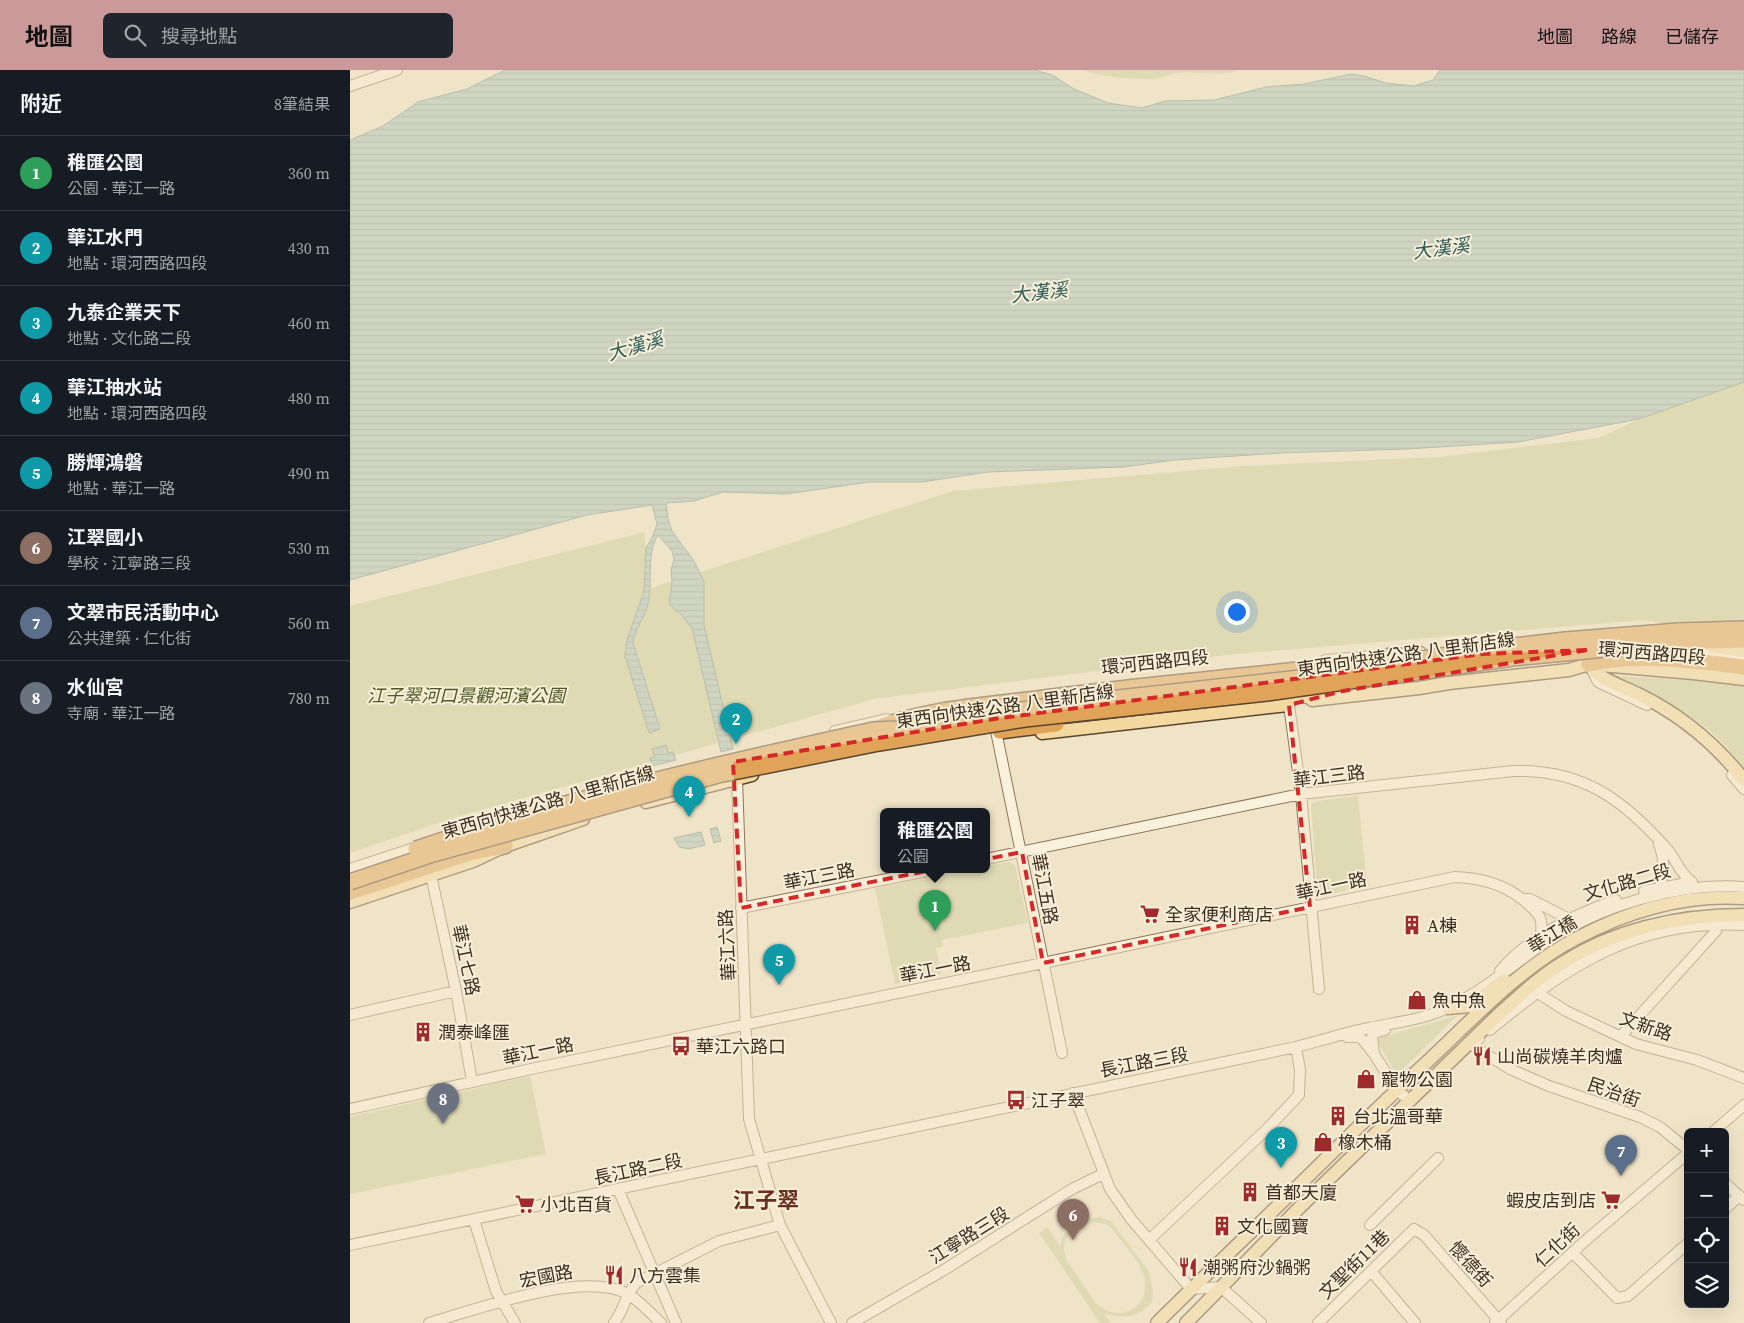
<!DOCTYPE html>
<html lang="zh-TW">
<meta charset="utf-8">
<style>
body{margin:0;font-family:"Source Serif 4","Noto Sans TC",serif;background:#20242c;color:#f1f3f6}
.controls{position:absolute;right:15px;bottom:15px;display:grid;overflow:hidden;border-radius:8px;box-shadow:0 5px 20px #0002}
.controls button{width:45px;height:45px;display:grid;place-items:center;padding:0;border:0;border-bottom:1px solid #363941;background:#171b24;color:#f1f3f6;font:25px sans-serif}
.you{position:absolute;left:886px;top:541px;width:18px;height:18px;margin:-12px;border:4px solid #fff;border-radius:50%;background:#1a73e8;box-shadow:0 0 0 8px #1a73e833}
.badge{display:grid;place-items:center;width:32px;height:32px;border-radius:50%;background:#cc999b;color:#fff;font-size:16px;font-weight:700}
.pin{position:absolute;translate:-50% -41px;filter:drop-shadow(0 1px 2px #0008)}
.pin::after{content:'';position:absolute;top:26px;width:18px;height:15px;background:inherit;clip-path:polygon(0 0,100% 0,50% 100%)}
.popup{position:absolute;left:530px;top:738px;width:110px;height:65px;box-sizing:border-box;display:grid;place-content:center;border-radius:8px;background:#171b24;filter:drop-shadow(0 1px 4px #0005);font-size:16px;white-space:nowrap;color:#9ea1a6}
.popup b{font-size:19px;color:#f1f3f6}
.popup::after{content:'';position:absolute;left:50%;top:100%;margin-left:-10px;border:10px solid transparent;border-top-color:#171b24}
.list{margin:0;padding:0;list-style:none}
h2{display:flex;justify-content:space-between;align-items:center;height:65px;margin:0;padding:0 20px;font-size:21px}
h2 small{font-size:16px;font-weight:400;color:#9ea1a6}
.list li{display:grid;grid-template-columns:32px 1fr auto;gap:15px;align-items:center;box-sizing:border-box;height:75px;padding:0 20px;border-top:1px solid #363941}
.list b{display:block;font-size:19px;white-space:nowrap}
.list p{margin:0;font-size:16px;white-space:nowrap;color:#9ea1a6}
.list em{font-size:16px;font-style:normal;color:#9ea1a6}
.icon{flex:none;width:28px;height:28px;fill:none;stroke:currentColor;stroke-width:2;stroke-linecap:round;stroke-linejoin:round}
.map{position:relative;flex:none;width:1394px;height:1253px;overflow:hidden}
header{display:flex;align-items:center;gap:30px;box-sizing:border-box;height:70px;padding:0 25px;background:#cc999b;color:#111}
header strong{font-size:24px}
nav{display:flex;gap:28px;margin-inline-start:auto;font-size:18px}
.search{width:350px;height:45px;background:#20242c;display:flex;align-items:center;gap:12px;box-sizing:border-box;padding:0 18px;border-radius:8px;color:#9ea1a6;font-size:19px}
main{display:flex}
aside{flex:1;background:#171b24}
.map>svg:first-child{display:block}
.green{fill:#c9cf9b;fill-rule:evenodd}
.water{fill:url(#water-rules);stroke:#6f938a}
.lines{fill:none;stroke-linecap:round;stroke-linejoin:round}
.minor-casing{stroke:#8d765c;stroke-width:12}
.major-casing{stroke:#5b4430;stroke-width:15}
.highway-casing{stroke:#5b4430;stroke-width:18}
.minor{stroke:#faf1dc;stroke-width:10}
.major{stroke:#f3d9a0;stroke-width:12}
.highway{stroke:#e0a458;stroke-width:15}
.highway-bridge-casing{stroke:#5b4430;stroke-width:18;stroke-linecap:butt}
.highway-bridge{stroke:#e0a458;stroke-width:15}
.marked{fill:none;stroke:#d62828;stroke-width:4;stroke-dasharray:10 6;stroke-linejoin:round}
.labels{text-anchor:middle;dominant-baseline:central;stroke-width:4;stroke-linejoin:round;paint-order:stroke}
.street-label{font-size:18px;fill:#3d2e20;stroke:#f7eed8}
.park-label{font-size:18px;font-style:italic;fill:#4d5a26;stroke:#f7eed8}
.poi-label{font-size:18px;fill:#3d2e20;stroke:#f7eed8;text-anchor:start}
.water-label{font-size:19px;font-style:italic;fill:#2f5d5a;stroke:#f7eed8}
.district-label{font-size:22px;font-weight:bold;fill:#6b2e1e;stroke:#f7eed8}
</style>
<header>
<strong>地圖</strong>
<div class="search"><svg class="icon" aria-label="search" viewBox="0 0 24 24"><circle cx="10" cy="10" r="6"/><path d="M15 15l6 6"/></svg>搜尋地點</div>
<nav><a>地圖</a><a>路線</a><a>已儲存</a></nav>
</header>
<main>
<aside>
<h2>附近<small>8筆結果</small></h2>
<ul class="list">
<li><span class="badge" style="background:#2e9e5b">1</span><div><b>稚匯公園</b><p>公園 · 華江一路</p></div><em>360 m</em></li>
<li><span class="badge" style="background:#0f9aa8">2</span><div><b>華江水門</b><p>地點 · 環河西路四段</p></div><em>430 m</em></li>
<li><span class="badge" style="background:#0f9aa8">3</span><div><b>九泰企業天下</b><p>地點 · 文化路二段</p></div><em>460 m</em></li>
<li><span class="badge" style="background:#0f9aa8">4</span><div><b>華江抽水站</b><p>地點 · 環河西路四段</p></div><em>480 m</em></li>
<li><span class="badge" style="background:#0f9aa8">5</span><div><b>勝輝鴻磐</b><p>地點 · 華江一路</p></div><em>490 m</em></li>
<li><span class="badge" style="background:#8d6e63">6</span><div><b>江翠國小</b><p>學校 · 江寧路三段</p></div><em>530 m</em></li>
<li><span class="badge" style="background:#5c6f8a">7</span><div><b>文翠市民活動中心</b><p>公共建築 · 仁化街</p></div><em>560 m</em></li>
<li><span class="badge" style="background:#6b7280">8</span><div><b>水仙宮</b><p>寺廟 · 華江一路</p></div><em>780 m</em></li>
</ul>
</aside>
<div class="map">
<svg width="1394" height="1253" viewBox="0 0 1394 1253">
<defs>
<pattern id="water-rules" width="6" height="5" patternUnits="userSpaceOnUse" patternTransform="scale(1.25)"><rect width="6" height="5" fill="#a9c4bc"/><path d="M0 2.5h6" fill="none" stroke="#8ba098"/></pattern>
</defs>
<rect width="100%" height="100%" fill="#f0e4c8"/>
<path class="green" d="M732,0H890C870,7 849,1 828,3C819,4 811,9 802,9C785,10 747,6 732,0Z
M1394,302V566L1294,550L886,584L524,629L103,748L0,783V536L294,462L301,518L603,421L894,396L1089,387L1248,368Z
M1261,603L1270,606L1355,611L1394,616V701C1365,650 1310,630 1261,603Z
M1008,726L1017,816L977,825L970,824L967,818L961,734L966,731Z
M659,792L665,795L678,853L592,870L593,877L586,878L591,904L545,914L525,818L619,800H636V796Z
M1108,945L1047,1005L1026,969Z
M180,1006L196,1084L0,1124V1047Z
M749,1147L761,1151L799,1201L803,1221L802,1232C787,1249 774,1248 754,1244L761,1253H750L689,1163L697,1157L710,1176C716,1154 728,1149 749,1147ZM740,1152L756,1154L762,1159C776,1178 805,1204 792,1229C783,1245 763,1247 749,1236C742,1230 737,1219 731,1211C726,1203 717,1194 715,1185C710,1169 726,1155 740,1152Z"/>
<path class="water" d="M155,0H685L702,5L724,19L758,33L792,38L815,31L864,30L916,17L954,14L1001,4L1014,6L1036,13L1064,16L1083,10L1090,0H1394V312L1289,349L1168,372L1057,379L930,383L825,390L773,397L638,402L572,412H519L436,424L373,422L344,431L316,433L318,449L322,461L344,491L354,512V555L383,679L371,682L342,558C338,554 335,549 332,545C327,541 323,539 319,534L322,512L321,500L324,489L322,481L308,465C296,484 303,511 298,534C295,548 284,559 283,573L310,659L299,663L275,586L277,570L294,521L296,478L302,468L307,454L302,435L237,445L0,510V70L33,56L68,32L117,19Z
M316,675L318,683L323,682L326,690L302,696L300,688L305,687L302,679Z
M367,757L371,771L364,773L360,759Z
M351,762L355,775L339,779L329,777L324,768Z"/>
<g class="lines">
<defs>
<path id="minor" d="M0,16L47,0
M1328,581H1342L1394,588
M975,590L1023,586
M1242,600L1248,612L1297,635
M939,635L951,724L969,919
M485,661L537,649
M646,661L712,983
M385,702L387,709L399,1049L430,1155L481,1253
M1382,705L1394,719
M1309,774C1315,791 1314,800 1310,817
M636,789L951,724L1163,701C1232,699 1273,729 1317,779C1326,789 1330,804 1342,812
M0,799L70,776
M81,805L106,921L122,1011
M1294,821L1337,813
M1174,829H1180L1219,849
M391,838L582,800
M1150,901C1180,866 1223,845 1266,830
M1191,925L1216,941L1286,974L1347,990L1394,1008
M0,945L106,921
M1140,960C1218,895 1288,849 1394,855
M1271,966L1366,861
M997,967H1008L1012,969L1024,984L1047,1020L1060,1031
M1129,969L1122,975L1160,999L1199,1016L1290,1047L1310,1057L1338,1080
M1024,983L1022,966L1023,963L1035,960
M723,1023L760,1119L781,1149L841,1219L871,1217L911,1253
M0,1039L181,999L693,893L1105,807C1132,808 1160,816 1180,836C1184,840 1190,844 1191,851C1192,856 1191,862 1191,867
M1363,1062L1394,1035
M1375,1113L1394,1130
M268,1119L326,1253
M1375,1139L1389,1126
M124,1150L146,1221L165,1253
M1020,1155L1088,1088
M799,1170L917,1059L949,1025L950,1000L946,977
M0,1175L946,977C970,971 994,963 1019,958C1046,952 1074,950 1099,937C1133,921 1163,895 1193,874C1248,836 1328,812 1394,817
M1223,1183L1267,1228L1278,1226L1338,1173
M1021,1201L1065,1253
M79,1253C128,1239 230,1201 276,1223C288,1229 301,1244 311,1253
M264,1253C274,1240 275,1226 286,1213L369,1171L430,1155
M502,1253L594,1200L722,1119L753,1104
M968,1253L1064,1159L1074,1165L1151,1253
M1145,1253L1235,1171L1338,1083"/>
<path id="major" d="M1361,576L1394,581
M1040,586L1070,583
M1238,590C1241,607 1274,617 1288,624C1329,644 1365,673 1394,710
M925,629L949,626L968,628
M962,630L1069,618L1099,613L1219,600L1239,594L1343,603L1394,609
M692,663L938,635
M296,732L402,705
M0,832L123,791L155,776L233,749
M1098,938L1121,936L1154,910
M807,1253C840,1220 874,1188 907,1156C960,1105 1011,1053 1065,1003C1116,957 1165,900 1227,868C1278,841 1336,824 1394,828
M836,1253L950,1137L1147,946C1168,927 1188,908 1212,893C1268,858 1329,845 1394,845"/>
<path id="highway" d="M1328,561L1394,559
M1329,572L1394,570
M1015,592L1040,586
M1239,594C1290,583 1343,591 1394,597
M525,659C572,640 628,636 678,630C781,616 884,607 987,596
M650,661L706,654
M0,822L119,783L155,776"/>
</defs>
<use href="#minor" class="minor-casing"/>
<use href="#major" class="major-casing"/>
<use href="#highway" class="highway-casing"/>
<use href="#minor" class="minor"/>
<use href="#major" class="major"/>
<use href="#highway" class="highway"/>
<defs>
<path id="highway-bridge" d="M66,779C216,729 369,694 523,660L547,659L705,635L950,608L1131,580L1215,570L1328,561
M0,812L83,784L368,705L529,673L675,649L917,623L1163,588L1329,572"/>
</defs>
<use href="#highway-bridge" class="highway-bridge-casing"/>
<use href="#highway-bridge" class="highway-bridge"/>
</g>
<path d="M0 0H1394V1253H0ZM1237,580L993,621L939,635L960,837L693,893L672,782L391,838L383,692L644,649L1057,594L1132,584Z" fill="#f0e4c8" fill-opacity=".55" fill-rule="evenodd"/>
<path class="marked" d="M1237,580L993,621L939,635L960,837L693,893L672,782L391,838L383,692L644,649L1057,594L1132,584Z"/>
<defs>
<symbol id="supermarket-bare" viewBox="-9 -9 18 18"><path d="M-6-5.5h2.5l.6 2H6L4.5 2H-2.5L-4.4-4H-6ZM-1.5 3.2a1.3 1.3 0 1 0 .1 0ZM3 3.2a1.3 1.3 0 1 0 .1 0Z" fill="#9e2a2b" stroke="#f7eed8" stroke-width="2.5" paint-order="stroke"/></symbol>
<symbol id="building-bare" viewBox="-9 -9 18 18"><path d="M-4-6H4V6H1V3H-1V6H-4ZM-2.5-4.3h1.7v1.8h-1.7ZM.8-4.3h1.7v1.8H.8ZM-2.5-1h1.7V.8h-1.7ZM.8-1h1.7V.8H.8Z" fill="#9e2a2b" stroke="#f7eed8" stroke-width="2.5" paint-order="stroke"/></symbol>
<symbol id="shop-bare" viewBox="-9 -9 18 18"><path d="M-5-2.5h2.3a2.7 3.5 0 0 1 5.4 0H5L5.5 6h-11ZM-1.5-2.5h3a1.5 2.3 0 0 0-3 0Z" fill="#9e2a2b" stroke="#f7eed8" stroke-width="2.5" paint-order="stroke"/></symbol>
<symbol id="bus-bare" viewBox="-9 -9 18 18"><path d="M-5-6H5V4H4V6H2V4H-2V6H-4V4H-5ZM-3.5-4V0h7V-4ZM-3.5 1.2v1.5H-2V1.2ZM2 1.2v1.5H3.5V1.2Z" fill="#9e2a2b" stroke="#f7eed8" stroke-width="2.5" paint-order="stroke"/></symbol>
<symbol id="restaurant-bare" viewBox="-9 -9 18 18"><path d="M-5-6h1v4h1v-4h1v4h1v-4h1v5L-1.5 .5V6h-2V.5L-5-1ZM5-6V6H3V1.5H1.5Q1.5-4 5-6Z" fill="#9e2a2b" stroke="#f7eed8" stroke-width="2.5" paint-order="stroke"/></symbol>
</defs>
<g fill-rule="evenodd">
<use href="#supermarket-bare" x="786" y="830" width="28" height="28"/>
<use href="#building-bare" x="1048" y="841" width="28" height="28"/>
<use href="#shop-bare" x="1053" y="916" width="28" height="28"/>
<use href="#building-bare" x="59" y="948" width="28" height="28"/>
<use href="#bus-bare" x="317" y="962" width="28" height="28"/>
<use href="#restaurant-bare" x="1118" y="972" width="28" height="28"/>
<use href="#shop-bare" x="1002" y="995" width="28" height="28"/>
<use href="#bus-bare" x="652" y="1016" width="28" height="28"/>
<use href="#building-bare" x="974" y="1032" width="28" height="28"/>
<use href="#shop-bare" x="959" y="1058" width="28" height="28"/>
<use href="#building-bare" x="886" y="1108" width="28" height="28"/>
<use href="#supermarket-bare" x="1247" y="1116" width="28" height="28"/>
<use href="#supermarket-bare" x="161" y="1120" width="28" height="28"/>
<use href="#building-bare" x="858" y="1142" width="28" height="28"/>
<use href="#restaurant-bare" x="824" y="1183" width="28" height="28"/>
<use href="#restaurant-bare" x="250" y="1191" width="28" height="28"/>
</g>
<g class="labels">
<g class="street-label">
<text transform="translate(1302 583) rotate(5)">環河西路四段</text>
<text transform="translate(1056 584) rotate(-8)">東西向快速公路 八里新店線</text>
<text transform="translate(805 592) rotate(-6)">環河西路四段</text>
<text transform="translate(655 636) rotate(-8)">東西向快速公路 八里新店線</text>
<text transform="translate(979 706) rotate(-7)">華江三路</text>
<text transform="translate(198 732) rotate(-16)">東西向快速公路 八里新店線</text>
<text transform="translate(469 806) rotate(-11)">華江三路</text>
<text transform="translate(1277 812) rotate(-16)">文化路二段</text>
<text transform="translate(981 816) rotate(-12)">華江一路</text>
<text transform="translate(695 819) rotate(79)">華江五路</text>
<text transform="translate(1202 864) rotate(-31)">華江橋</text>
<text transform="translate(377 875) rotate(-93)">華江六路</text>
<text transform="translate(116 890) rotate(78)">華江七路</text>
<text transform="translate(585 899) rotate(-11)">華江一路</text>
<text transform="translate(1296 956) rotate(19)">文新路</text>
<text transform="translate(188 981) rotate(-12)">華江一路</text>
<text transform="translate(794 992) rotate(-11)">長江路三段</text>
<text transform="translate(1264 1022) rotate(19)">民治街</text>
<text transform="translate(288 1099) rotate(-12)">長江路二段</text>
<text transform="translate(619 1165) rotate(-32)">江寧路三段</text>
<text transform="translate(1207 1175) rotate(-43)">仁化街</text>
<text transform="translate(1004 1194) rotate(-44)">文聖街11巷</text>
<text transform="translate(1121 1194) rotate(48)">懷德街</text>
<text transform="translate(196 1206) rotate(-11)">宏國路</text>
</g>
<g class="park-label">
<text x="116" y="625">江子翠河口景觀河濱公園</text>
</g>
<g class="poi-label">
<text x="815" y="844">全家便利商店</text>
<text x="1077" y="855">A棟</text>
<text x="1082" y="930">魚中魚</text>
<text x="88" y="962">潤泰峰匯</text>
<text x="346" y="976">華江六路口</text>
<text x="1147" y="986">山尚碳燒羊肉爐</text>
<text x="1031" y="1009">寵物公園</text>
<text x="681" y="1030">江子翠</text>
<text x="1003" y="1046">台北溫哥華</text>
<text x="988" y="1072">橡木桶</text>
<text x="915" y="1122">首都天廈</text>
<text x="1246" y="1130" text-anchor="end">蝦皮店到店</text>
<text x="190" y="1134">小北百貨</text>
<text x="887" y="1156">文化國寶</text>
<text x="853" y="1197">潮粥府沙鍋粥</text>
<text x="279" y="1205">八方雲集</text>
</g>
<g class="water-label">
<text transform="translate(1091 178) rotate(-7)">大漢溪</text>
<text transform="translate(689 222) rotate(-6)">大漢溪</text>
<text transform="translate(285 276) rotate(-16)">大漢溪</text>
</g>
<g class="district-label">
<text x="416" y="1130">江子翠</text>
</g>
</g>
</svg>
<div class="controls">
<button>+</button>
<button>−</button>
<button><svg class="icon" aria-label="locate" viewBox="0 0 24 24"><circle cx="12" cy="12" r="6"/><path d="M12 2v4M12 18v4M2 12h4M18 12h4"/></svg></button>
<button><svg class="icon" aria-label="layers" viewBox="0 0 24 24"><path d="M12 4l9 5-9 5-9-5zM3 14l9 5 9-5"/></svg></button>
</div>
<div class="you"></div>
<div class="pin badge" style="left:585px;top:861px;background:#2e9e5b">1</div>
<div class="popup"><b>稚匯公園</b>公園</div>
<div class="pin badge" style="left:386px;top:674px;background:#0f9aa8">2</div>
<div class="pin badge" style="left:931px;top:1098px;background:#0f9aa8">3</div>
<div class="pin badge" style="left:339px;top:747px;background:#0f9aa8">4</div>
<div class="pin badge" style="left:429px;top:915px;background:#0f9aa8">5</div>
<div class="pin badge" style="left:723px;top:1170px;background:#8d6e63">6</div>
<div class="pin badge" style="left:1271px;top:1106px;background:#5c6f8a">7</div>
<div class="pin badge" style="left:93px;top:1054px;background:#6b7280">8</div>
</div>
</main>
